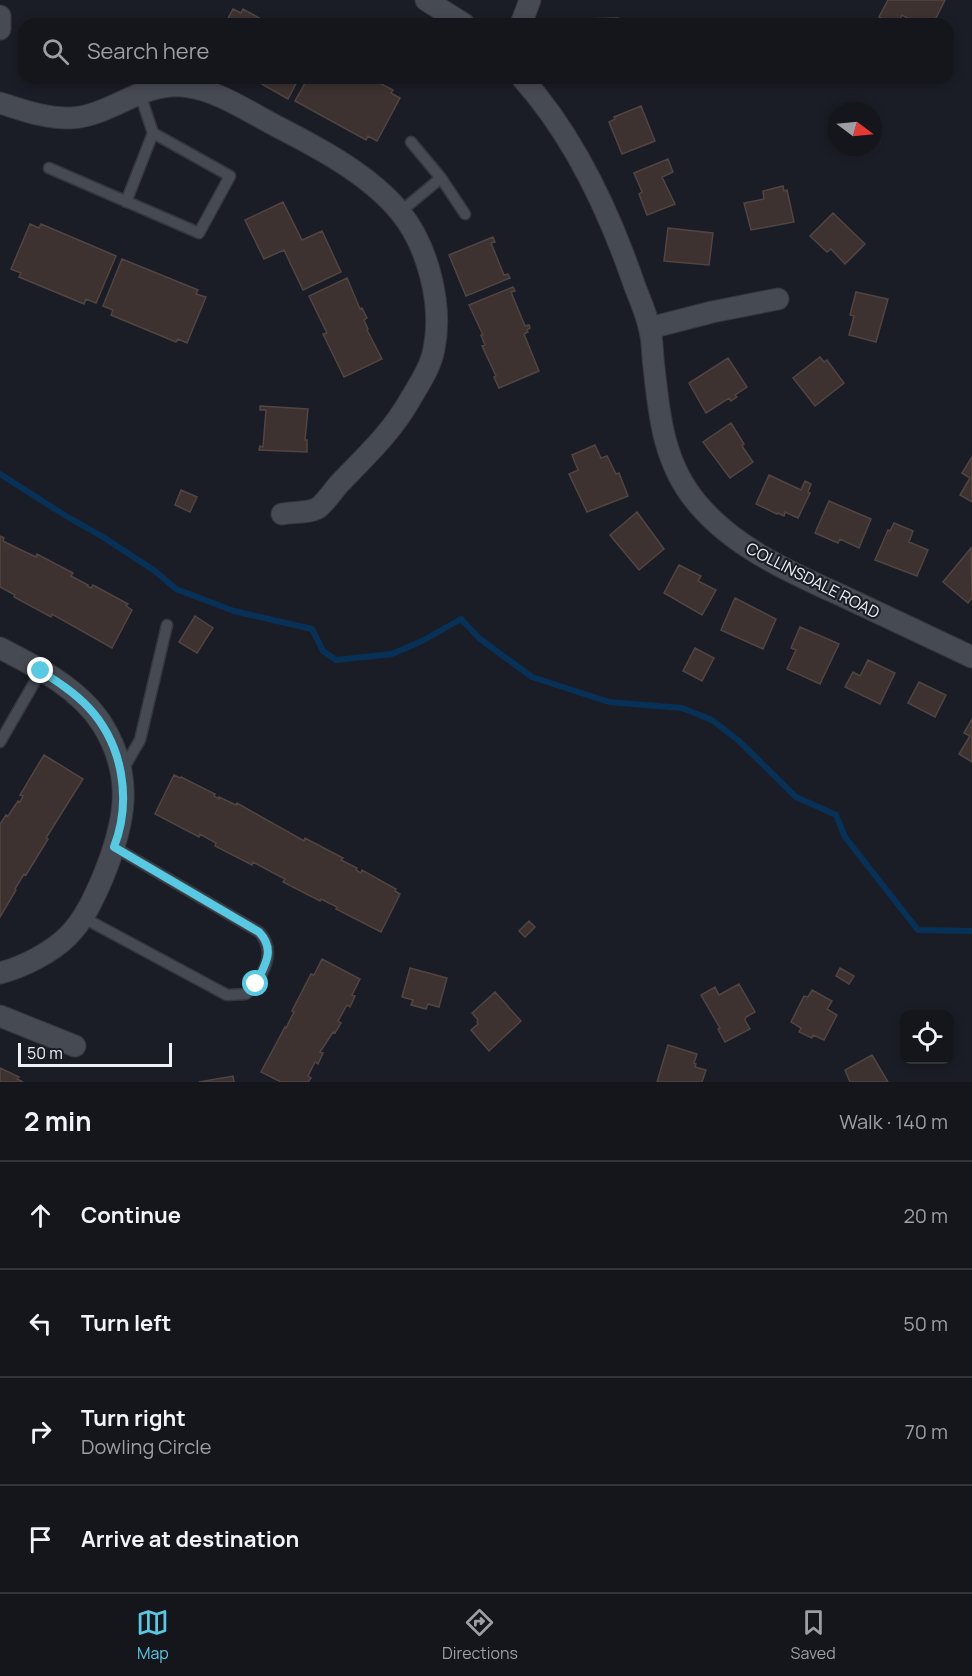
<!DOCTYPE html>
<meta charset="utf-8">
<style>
body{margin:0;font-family:Manrope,sans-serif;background:#1d1f25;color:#f1f3f6}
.controls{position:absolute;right:18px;bottom:18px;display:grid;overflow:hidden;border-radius:12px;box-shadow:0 3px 9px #0003}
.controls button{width:54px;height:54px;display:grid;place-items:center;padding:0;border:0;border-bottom:2px solid #33353b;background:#14161c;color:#f1f3f6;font:30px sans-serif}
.compass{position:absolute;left:828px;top:102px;width:54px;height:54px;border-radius:50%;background:#14161c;box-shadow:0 3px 9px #0003;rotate:106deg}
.scale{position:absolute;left:18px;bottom:15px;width:154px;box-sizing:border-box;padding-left:6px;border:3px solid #eff1f7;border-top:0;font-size:16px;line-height:21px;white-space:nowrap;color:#eff1f7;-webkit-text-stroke:4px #1b1d26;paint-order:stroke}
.stop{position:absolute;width:18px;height:18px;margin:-14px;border:4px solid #58c9e3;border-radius:50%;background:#fff}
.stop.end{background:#58c9e3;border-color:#fff;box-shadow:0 2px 6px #0008}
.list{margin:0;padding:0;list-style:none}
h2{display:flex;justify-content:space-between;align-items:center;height:78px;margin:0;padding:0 24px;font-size:26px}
h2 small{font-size:20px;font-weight:400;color:#9d9fa3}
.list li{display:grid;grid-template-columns:39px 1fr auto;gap:18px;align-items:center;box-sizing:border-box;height:108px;padding:0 24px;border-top:2px solid #33353b}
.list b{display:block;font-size:22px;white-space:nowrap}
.list p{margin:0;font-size:20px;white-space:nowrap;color:#9d9fa3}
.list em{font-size:20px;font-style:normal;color:#9d9fa3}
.icon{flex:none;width:33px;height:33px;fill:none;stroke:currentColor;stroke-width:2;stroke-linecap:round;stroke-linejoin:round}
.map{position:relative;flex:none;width:972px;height:1082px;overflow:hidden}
.search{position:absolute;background:#14161c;box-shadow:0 3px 9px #0003;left:18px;right:18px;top:18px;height:66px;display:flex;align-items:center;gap:15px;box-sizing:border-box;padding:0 21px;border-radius:18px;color:#9d9fa3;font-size:22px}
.sheet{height:510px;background:#14161c}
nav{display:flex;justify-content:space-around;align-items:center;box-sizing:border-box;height:84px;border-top:2px solid #33353b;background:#14161c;font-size:16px;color:#9d9fa3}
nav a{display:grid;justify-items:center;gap:3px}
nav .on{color:#58c9e3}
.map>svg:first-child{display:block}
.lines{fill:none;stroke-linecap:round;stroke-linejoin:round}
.stream{stroke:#073157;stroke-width:6}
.building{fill:#3d322f;stroke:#504541;stroke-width:1.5}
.lane-casing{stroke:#35373d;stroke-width:13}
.street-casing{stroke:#35373d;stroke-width:23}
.lane{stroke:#464a53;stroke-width:10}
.street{stroke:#464a53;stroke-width:21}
.route{stroke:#58c9e3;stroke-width:8}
.labels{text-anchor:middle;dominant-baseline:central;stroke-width:4.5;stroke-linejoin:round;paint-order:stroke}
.street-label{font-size:16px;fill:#eff1f7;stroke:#1b1d26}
</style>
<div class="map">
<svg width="972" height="1082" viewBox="0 0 972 1082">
<rect width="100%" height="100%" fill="#1b1d26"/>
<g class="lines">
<path class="stream" d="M0,474L66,516L103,537L155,571L176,589L234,611L312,629L323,651L336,660L392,654L424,640L461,619L480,639L532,677L609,702L682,708L712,720L739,741L796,797L836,815L845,837L918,930L972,931"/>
</g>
<path class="building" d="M888,0H945L933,24H918L902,15L898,24H891L879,17Z
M233,9L241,13L243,9L270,24H225Z
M618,18V24H585V19Z
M251,78H299L288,99Z
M308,78H370L393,90L391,93L400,98L377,141L368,136L366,140L295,101Z
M641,106L655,141L622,154L609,122L615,119L614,117Z
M668,159L673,172L662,177L675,204L647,215L639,194L642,192L634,173Z
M783,186L784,191L787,190L794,222L751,230L744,203L764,199L763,191Z
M283,202L302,240L322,231L341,272L303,290L284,250L264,259L245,220Z
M833,213L865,244L845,264L831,249L827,252L810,236Z
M30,224L39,228L41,224L116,256L96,303L86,299L84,304L19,277L21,273L11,269Z
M668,228L713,233L709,265L664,261Z
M493,237L495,242L491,243L504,275L508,274L510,278L466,296L449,255Z
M122,259L198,290L196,294L206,297L187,343L178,339L176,342L111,315L113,310L103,306Z
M347,278L360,309L362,308L367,318L364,320L368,329L367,330L382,359L344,377L323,334L327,333L309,296Z
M513,287L515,291L511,292L525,326L529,325L530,328L527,330L528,332L524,334L539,371L499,388L494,377L496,376L482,346L485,345L481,335H483L469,305Z
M856,292L888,299L876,342L849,335L854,316L850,315Z
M820,357L824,362L827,360L844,383L815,406L793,378Z
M728,358L747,387L735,395L737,397L731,401L729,398L706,413L689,383Z
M260,406L308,409L305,440H307V452L259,450L260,446L263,447L266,410H260Z
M731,423L744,444L742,446L753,462L730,478L703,442Z
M595,445L601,458L607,456L616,474L619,473L628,496L587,512L569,474L578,470L572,455Z
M972,457V502L960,495L970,478L962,473Z
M769,475L801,490L805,481L811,484L808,492L810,493L798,518L785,512L784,516L778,513L777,514L756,504Z
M181,490L197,497L190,512L175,505Z
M829,501L871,519L859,548L840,539L838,543L815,533Z
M637,512L664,549L639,570L610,535Z
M894,523L913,531L909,542L928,550L917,576L875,560L888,530L890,531Z
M0,536L4,538L3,541L19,549L36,557L37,554L73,573L71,576L88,585L87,586L91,588L93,585L128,604L126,606L132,610L112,648L52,614L51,617L14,597L15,595L0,587Z
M971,548L972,598L968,603L943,582Z
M679,565L701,576L698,581L716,590L702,615L664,593Z
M735,598L776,619L763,649L721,630Z
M195,616L213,628L197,653L179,642Z
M800,627L839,644L820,684L787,669L796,650L791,648Z
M695,648L714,658L702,681L683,671Z
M868,660L895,673L880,704L845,687L853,672L860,676Z
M919,682L946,695L935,717L908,703Z
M972,719V762L959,754L970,736L964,733Z
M44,755L83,779L46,838L48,839L26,875L24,874L15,889L16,890L0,917V824L6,815L8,816L18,801L20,802L23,796L20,795Z
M174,775L180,778L181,777L215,794L214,796L219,799V797L236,805L237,803L304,841L305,838L343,858L341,860L357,868L356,870L361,873L362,870L396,889L395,891L400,894L381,932L336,909L337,907L321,899L320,901L283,882L285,879L253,862L252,865L215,846L216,843L200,834L199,837L155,814Z
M529,921L535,927L525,937L519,931Z
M322,959L360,979L352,995L355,996L350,1007L347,1005L338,1021L341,1023L335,1033L333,1032L320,1052L323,1053L318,1064L315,1062L308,1076L311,1078L308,1082H281L261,1072L285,1027L286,1028L294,1012L292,1011L311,974L314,975Z
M410,968L447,978L439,1007L428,1004L426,1009L411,1005L413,1000L402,997Z
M840,968L854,976L849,984L836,976Z
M739,984L755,1012L746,1017L745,1020L750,1029L725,1042L718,1029L720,1028L701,995L715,987L719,995Z
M812,990L832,1001L827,1009L837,1015L824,1040L813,1035L812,1038L799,1032L801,1028L791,1022L804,996L808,997Z
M495,992L521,1021L489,1051L471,1030L478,1024L477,1022L478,1020L472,1013Z
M668,1045L697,1054L694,1063L696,1064L695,1067L706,1070L702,1082H657Z
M872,1055L888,1082H850L845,1070Z
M0,1068L19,1077L17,1079L23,1082H0Z
M233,1076L234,1082H199Z"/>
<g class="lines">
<defs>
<path id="lane" d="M411,142L441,178L465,214
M49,168L199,233L230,176L153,133
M126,202L153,133L140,94
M400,212L441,178
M0,742L41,671
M122,771L140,740L167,625
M82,917L227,995L246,994C263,977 278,952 259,932L114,847"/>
<path id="street" d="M426,0L464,24
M0,16V29
M521,24L530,0
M522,78C574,136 609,211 634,284C639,298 646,312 649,327C653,339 652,354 654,367C659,416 664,464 697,503C736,550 795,574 849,599C890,618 931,638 972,657
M0,103C23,110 46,119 71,118C110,116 142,82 183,86C216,89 249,112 278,127C319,148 370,175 400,212C428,246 443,305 434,349C431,366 420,383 411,398C393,431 365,457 339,484C332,492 326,502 318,508C310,513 292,512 282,514
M650,328L712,312L778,299
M0,648C37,667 79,688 102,724C135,777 125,823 103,877C94,898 84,920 68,936C51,953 23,967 0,973
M0,1016L75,1046"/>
</defs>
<use href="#lane" class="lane-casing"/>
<use href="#street" class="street-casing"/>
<use href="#lane" class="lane"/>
<use href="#street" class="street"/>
</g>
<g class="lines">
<path class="route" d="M41,671C58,682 75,693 89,708C123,745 132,800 114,847L259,932C276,950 265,964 256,984"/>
</g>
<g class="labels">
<g class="street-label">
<text transform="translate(813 580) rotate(27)">COLLINSDALE ROAD</text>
</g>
</g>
</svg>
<div class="controls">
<button><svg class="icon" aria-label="locate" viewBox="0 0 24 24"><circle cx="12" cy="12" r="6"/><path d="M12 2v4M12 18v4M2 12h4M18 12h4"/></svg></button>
</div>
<svg class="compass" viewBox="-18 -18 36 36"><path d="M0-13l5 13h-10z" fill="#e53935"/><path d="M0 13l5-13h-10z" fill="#9d9fa3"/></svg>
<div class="scale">50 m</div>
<div class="stop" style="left:256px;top:984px"></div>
<div class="stop end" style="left:41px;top:671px"></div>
<div class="search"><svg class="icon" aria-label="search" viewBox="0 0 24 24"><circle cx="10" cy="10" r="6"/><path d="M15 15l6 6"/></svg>Search here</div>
</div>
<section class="sheet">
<h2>2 min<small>Walk · 140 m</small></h2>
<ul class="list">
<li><svg class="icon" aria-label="ahead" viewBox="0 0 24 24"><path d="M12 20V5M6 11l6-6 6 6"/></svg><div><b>Continue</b></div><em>20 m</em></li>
<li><svg class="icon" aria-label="left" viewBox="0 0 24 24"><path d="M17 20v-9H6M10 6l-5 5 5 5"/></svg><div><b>Turn left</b></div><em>50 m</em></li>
<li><svg class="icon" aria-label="right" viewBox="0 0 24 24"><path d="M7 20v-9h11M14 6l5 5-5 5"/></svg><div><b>Turn right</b><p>Dowling Circle</p></div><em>70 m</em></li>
<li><svg class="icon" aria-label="arrive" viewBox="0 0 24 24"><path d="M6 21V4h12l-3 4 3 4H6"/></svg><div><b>Arrive at destination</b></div></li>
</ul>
</section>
<nav>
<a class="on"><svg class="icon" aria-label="map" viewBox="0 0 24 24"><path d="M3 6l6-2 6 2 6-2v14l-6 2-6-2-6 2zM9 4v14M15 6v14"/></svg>Map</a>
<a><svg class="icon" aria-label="directions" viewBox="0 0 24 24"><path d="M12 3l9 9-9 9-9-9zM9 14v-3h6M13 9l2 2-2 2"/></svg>Directions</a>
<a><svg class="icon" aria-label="saved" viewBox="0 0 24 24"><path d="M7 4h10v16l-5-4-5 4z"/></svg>Saved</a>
</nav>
